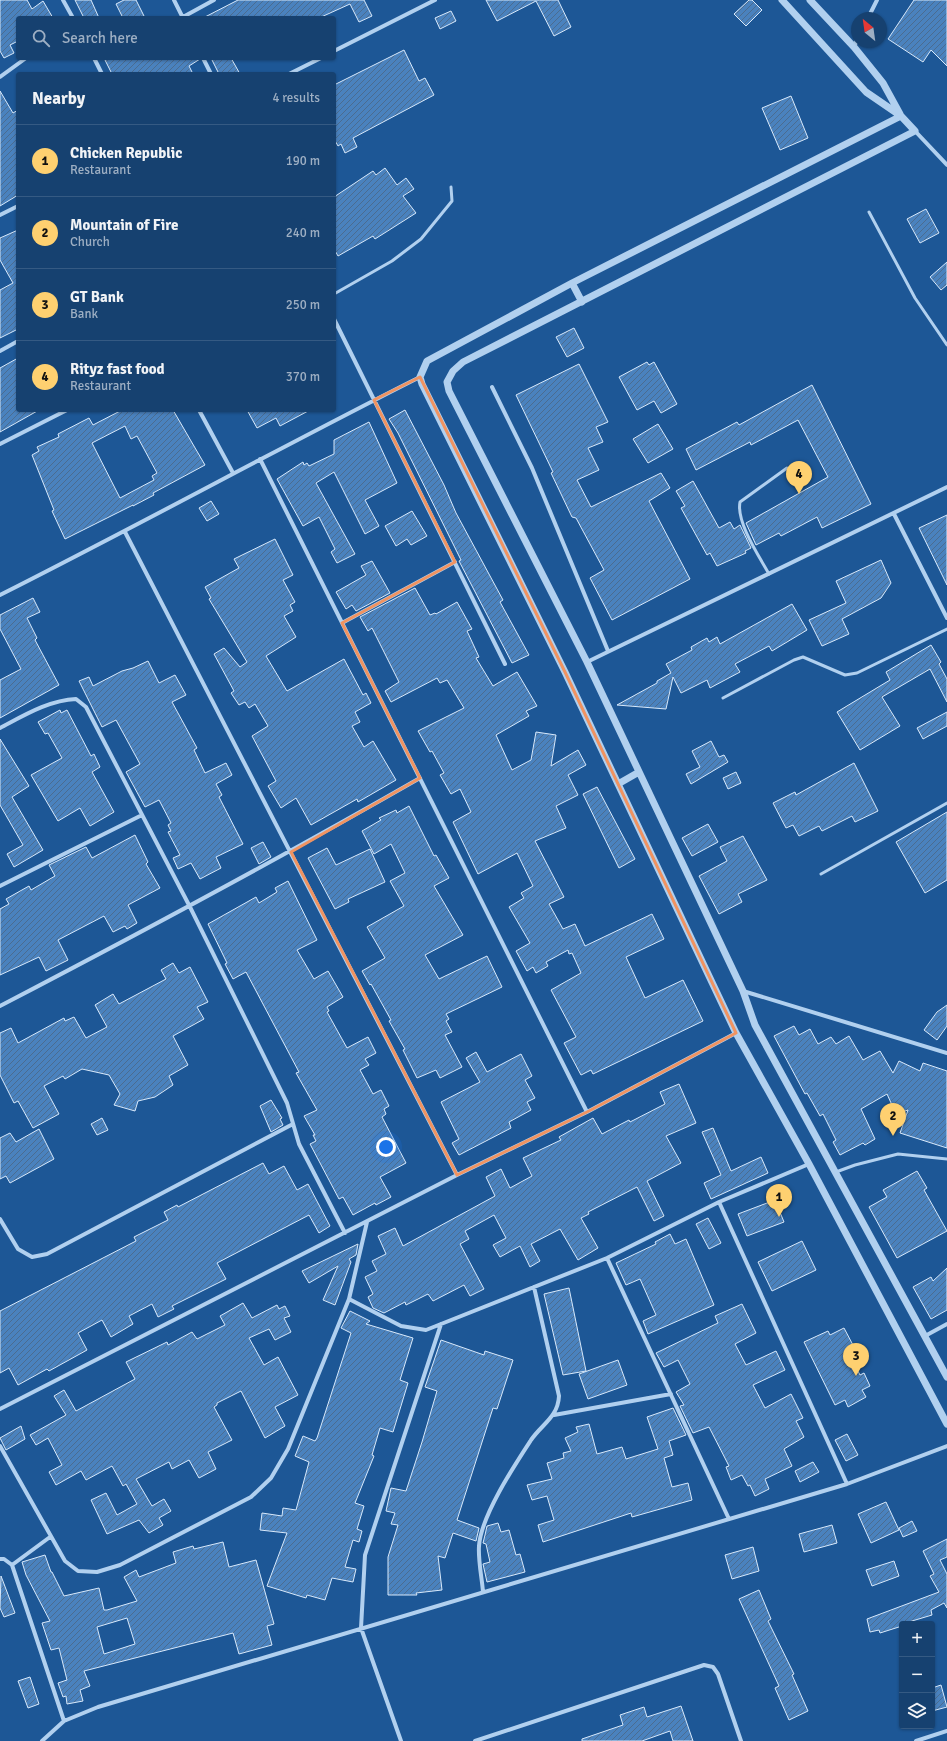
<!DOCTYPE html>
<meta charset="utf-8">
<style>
body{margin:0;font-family:Signika,sans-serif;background:#1f4875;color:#f1f3f6}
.controls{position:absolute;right:12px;bottom:12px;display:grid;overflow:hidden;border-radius:4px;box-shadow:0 1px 3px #0004}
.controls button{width:36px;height:36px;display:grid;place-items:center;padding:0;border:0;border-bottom:1px solid #355a83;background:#164170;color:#f1f3f6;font:20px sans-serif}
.compass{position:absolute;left:851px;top:12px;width:36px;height:36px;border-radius:50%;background:#164170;box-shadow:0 1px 3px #0004;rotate:331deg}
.you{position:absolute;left:386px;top:1147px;width:14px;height:14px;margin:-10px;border:3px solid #fff;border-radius:50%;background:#1a73e8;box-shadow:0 0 0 6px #1a73e833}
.badge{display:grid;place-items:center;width:26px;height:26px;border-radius:50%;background:#fed070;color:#111;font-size:13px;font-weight:700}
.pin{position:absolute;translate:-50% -33px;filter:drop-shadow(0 1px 2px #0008)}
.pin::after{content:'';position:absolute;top:21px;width:14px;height:12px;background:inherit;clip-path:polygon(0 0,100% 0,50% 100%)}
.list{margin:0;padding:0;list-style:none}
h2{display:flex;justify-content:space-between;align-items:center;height:52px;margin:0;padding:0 16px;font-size:17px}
h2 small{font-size:13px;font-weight:400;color:#9eafc3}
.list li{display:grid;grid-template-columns:26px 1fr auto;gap:12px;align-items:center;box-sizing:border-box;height:72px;padding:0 16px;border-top:1px solid #355a83}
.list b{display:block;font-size:15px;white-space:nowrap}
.list p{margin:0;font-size:13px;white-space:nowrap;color:#9eafc3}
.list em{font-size:13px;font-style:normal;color:#9eafc3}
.icon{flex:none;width:22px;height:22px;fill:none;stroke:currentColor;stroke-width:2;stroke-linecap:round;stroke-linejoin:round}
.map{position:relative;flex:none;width:947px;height:1741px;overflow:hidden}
.search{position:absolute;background:#164170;box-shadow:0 1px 3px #0004;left:16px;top:16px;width:320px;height:44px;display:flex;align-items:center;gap:10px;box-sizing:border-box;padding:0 14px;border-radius:4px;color:#9eafc3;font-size:15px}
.panel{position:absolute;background:#164170;box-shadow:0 1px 3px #0004;left:16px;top:72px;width:320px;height:340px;border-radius:4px}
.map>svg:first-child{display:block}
.building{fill:url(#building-hatch);stroke:#d8e9fb;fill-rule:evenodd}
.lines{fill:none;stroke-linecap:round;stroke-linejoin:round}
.service{stroke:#b1d0ef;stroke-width:3}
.minor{stroke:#b1d0ef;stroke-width:4}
.tertiary{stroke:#b1d0ef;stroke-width:7}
.marked{fill:none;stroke:#f09361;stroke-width:3;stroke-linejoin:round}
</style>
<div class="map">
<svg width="947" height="1741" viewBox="0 0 947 1741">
<defs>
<pattern id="building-hatch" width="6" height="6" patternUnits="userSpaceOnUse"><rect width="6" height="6" fill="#4a82be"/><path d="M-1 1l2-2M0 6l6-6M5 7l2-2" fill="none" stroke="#4b6c90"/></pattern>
</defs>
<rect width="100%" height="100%" fill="#1d5796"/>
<path class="building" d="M0,0H27L32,9L43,1L53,18H18V41L10,45L14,53L4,58L0,51Z
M75,0H91L99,18H84Z
M124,0H136L145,18H123L116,4Z
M238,0H364L372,16L359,22L350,4L319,18H203Z
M486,0H558L571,27L554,36L536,1L497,21Z
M749,0H752L762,10L746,26L734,14Z
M914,0H947V66L931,50L923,62L888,39Z
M451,11L456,21L440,29L435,18Z
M404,50L419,81L425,78L434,95L353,138L357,147L345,153L341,144L338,146L334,139V85Z
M104,58H200V59L189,66L193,74H112Z
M211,58H231L240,74H219Z
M0,91L13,113L18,110V195L0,206Z
M791,96L808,138L780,150L762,108Z
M385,168L397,185L406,178L414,189L403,196L416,213L375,239L373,236L338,256L334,249V197L373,171L376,175Z
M926,209L939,233L920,243L907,219Z
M18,230V329L0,338V290L13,283L0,260V238Z
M947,262V285L941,290L930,277Z
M574,328L584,348L567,357L556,337Z
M18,358V410H39L0,432V368Z
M647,362L649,365L654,362L677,404L661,413L654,401L637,410L619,377Z
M579,364L608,422L596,427L603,442L588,448L599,470L577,480L591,507L661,473L670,488L649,501L690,579L612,620L590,578L604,570L576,518L572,517L551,473L553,472L516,395Z
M812,385L871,504L822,528L817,517L781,536L779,533L756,545L746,523L828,477L798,420L751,445L750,442L696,470L686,449L737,422L739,425Z
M122,410H173L205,465L153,493L154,495L133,506V505L65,539L52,511L54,510L32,455L39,451L37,447L59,437L58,434L89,418L93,425ZM125,426L131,439L137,436L157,473L152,476L154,480L120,498L92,443Z
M247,410H310L280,426L276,418L257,428Z
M405,410L444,485L456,513L503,600L500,602L529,655L512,663L459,561L461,560L398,433L389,419Z
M369,422L397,483L365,500L379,526L365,534L334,472L316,483L355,554L337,563L331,552L335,549L319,517L303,526L277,479L303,462L304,465L307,463L309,466L334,454V440Z
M658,424L673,449L648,463L633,439Z
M693,481L719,528L730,522L734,529L740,525L751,548L745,551L746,553L717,566L710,553L707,555L681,508L685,506L676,491Z
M211,501L219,514L207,521L199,508Z
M412,511L427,536L411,545L407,539L396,546L385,526Z
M947,515V585L919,528Z
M275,539L293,575L283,580L295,602L290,605L293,611L284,616L296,637L266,656L287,691L344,659L363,695L366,693L371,703L355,712L360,722L352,726L364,747L373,741L396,780L358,802L357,799L311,825L296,798L281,808L268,786L276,781L252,736L268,726L255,704L249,708L245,702L239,705L231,693L234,691L214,654L224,648L240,667L247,662L209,599L211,598L205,587L239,568L234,559Z
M881,560L891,583L881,598L842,619L849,634L822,646L809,620L846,603L836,581Z
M372,561L390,593L356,611L352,605L346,609L336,592L366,575L361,566Z
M415,588L430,615L435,613L436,614L457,602L472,629L467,631L479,657L476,658L493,686L517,672L537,706L526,711L529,716L496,735L512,770L531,760L536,732L556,735L551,766L578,750L586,765L568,775L578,795L556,806L566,828L535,841L564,897L549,904L563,929L575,924L585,946L652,914L664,939L626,957L645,998L683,980L703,1021L593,1074L591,1070L581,1075L564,1043L576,1037L551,990L581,973L572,953L569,954L568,950L546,962L548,966L536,973L533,967L527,971L516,951L530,943L509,907L524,898L521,893L533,886L517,853L478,874L453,822L471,812L460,789L451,794L440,775L444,773L432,751L430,752L418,731L464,708L447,680L440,683L437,678L391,702L385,691L399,682L372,628L368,631L360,617Z
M33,598L40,612L27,618L37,638L35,640L59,685L0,718V680L21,669L0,629V615Z
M792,604L807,630L772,651L769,646L735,664L740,672L710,688L707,680L681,693L673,677L666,709L617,705L657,683V681L671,673L666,664L692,650L691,647L707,638L709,642L717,637L720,644Z
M931,645L941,662L939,664L947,679V702L930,669L882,697L900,726L860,750L837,712L890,680L886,672Z
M148,661L159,683L175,675L186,695L172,702L197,748L194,750L205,773L226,763L232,775L216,784L222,795L219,797L243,844L216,857L221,868L200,879L191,863L178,869L173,858L180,855L168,832L171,831L168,825L171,823L159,800L145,807L126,772L140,764L116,720L102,727L79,681L89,677L93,686L122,671L133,668Z
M60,710L61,713L67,710L91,756L94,754L100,767L92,772L114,812L90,826L80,808L58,821L31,775L62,758L48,733L45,734L38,722Z
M947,712V726L923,739L917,728Z
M0,739L29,786L12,797L43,850L14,867L7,854L23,845L0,805Z
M711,741L719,757L724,755L728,762L691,784L686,774L700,767L692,751Z
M854,763L878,811L855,822L852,816L822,831L819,826L799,836L793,825L786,828L773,803L795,792L796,795Z
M736,772L741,783L728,789L723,778Z
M597,787L635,859L619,868L583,794Z
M409,806L434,856L436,855L449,878L434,886L463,935L425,955L439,979L487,956L502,987L446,1014L449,1019L446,1021L452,1032L445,1035L462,1067L440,1078L436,1070L417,1078L403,1050L405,1049L389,1021L391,1020L371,984L370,985L362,971L385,958L367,927L404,906L390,881L405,873L391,844L374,854L362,831L381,820L379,818L396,810L397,813Z
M947,812V880L925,893L896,842Z
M708,824L718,842L692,856L682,838Z
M135,835L148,862L146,864L160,888L128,905L137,923L127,929L125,926L113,932L104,916L58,940L68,960L46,971L39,957L0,975V909L9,904L6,899L29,886L31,890L55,876L49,865L86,847L92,858Z
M743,836L767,880L738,894L742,902L719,914L699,876L727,861L720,847Z
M263,842L271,857L259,864L251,848Z
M327,848L336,865L370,849L385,882L348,899L349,902L335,909L308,858Z
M288,881L317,940L297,950L314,979L328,971L343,997L327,1007L329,1011L327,1012L347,1048L368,1037L376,1053L365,1059L369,1065L360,1070L373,1094L381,1090L389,1106L384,1109L386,1114L382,1117L406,1163L380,1177L391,1197L376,1205L375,1203L353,1215L343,1197L339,1199L310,1144L316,1141L313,1135H315L304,1116L317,1110L296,1073L299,1072L246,972L233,979L225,964L227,963L208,924L256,897L259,903L277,892L275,888Z
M173,963L179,973L190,967L208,1002L197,1007L204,1019L173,1036L188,1065L169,1076L173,1085L155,1097L138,1101L135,1111L114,1105L120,1094L109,1075L82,1069L65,1079L63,1076L44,1086L59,1114L33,1128L18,1101L14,1103L0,1075V1033L11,1028L18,1043L64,1018L65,1021L74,1017L86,1038L107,1027L95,1005L113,994L119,1004L166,979L161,970Z
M947,1005V1026L937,1040L924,1030L937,1012Z
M794,1026L799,1035L810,1029L818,1044L831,1037L836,1044L849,1036L863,1060L880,1051L893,1073L899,1061L920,1071L923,1063L947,1071V1148L900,1133L908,1110L896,1114L887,1094L861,1109L875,1139L865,1145L863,1143L840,1155L833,1142L836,1140L823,1114L820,1116L807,1093L805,1094L774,1036Z
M476,1052L487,1072L521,1054L532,1076L525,1080L535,1098L527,1102L531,1110L509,1122L511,1128L459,1155L452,1143L459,1139L441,1102L480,1082L466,1058Z
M679,1084L696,1123L666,1136L681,1163L647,1181L664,1216L654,1221L637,1187L588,1212L589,1214L581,1218L598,1248L578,1260L560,1229L531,1244L540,1261L530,1267L520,1246L500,1257L493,1245L506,1238L494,1215L465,1231L469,1239L460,1244L484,1289L470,1296L464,1285L433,1301L428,1294L406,1305L405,1302L384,1313L373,1308L368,1297L373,1294L365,1277L377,1271L372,1261L386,1254L378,1236L395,1228L403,1246L495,1196L486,1177L501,1169L510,1188L532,1176L523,1158L561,1140L559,1137L593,1118L602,1134L629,1120L630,1122L665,1104L660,1092Z
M271,1100L282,1118L280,1119L283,1125L271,1132L260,1106Z
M102,1118L108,1130L97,1135L91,1124Z
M713,1128L731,1171L761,1157L768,1173L711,1199L704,1183L721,1175L702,1132Z
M39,1129L54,1159L10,1183L6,1176L0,1179V1138L10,1133L16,1142Z
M263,1163L269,1174L284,1166L297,1190L308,1184L330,1226L319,1233L309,1215L217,1263L226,1279L172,1306L174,1309L158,1317L152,1304L129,1316L133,1324L111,1337L102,1320L78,1333L87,1350L49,1371L47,1369L18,1385L9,1368L0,1373V1311L136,1241L134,1237L168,1220L164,1212L177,1205L178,1207Z
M917,1171L927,1188L924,1190L947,1231L897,1258L869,1207L887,1197L883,1190Z
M775,1200L784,1222L747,1236L738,1214Z
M708,1218L721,1243L709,1249L696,1224Z
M670,1234L675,1244L686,1239L714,1305L648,1334L643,1321L656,1315L640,1279L626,1285L616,1263L656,1244L655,1242Z
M802,1241L816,1270L772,1291L758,1262Z
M358,1244L356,1255L349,1259L351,1262L335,1305L323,1300L338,1266L309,1283L302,1271Z
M947,1268V1310L931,1319L913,1287L931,1277L933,1281Z
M569,1288L586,1371L563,1375L544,1294Z
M243,1303L252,1318L277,1305L279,1309L285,1306L290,1316L284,1318L291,1332L275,1340L269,1329L249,1338L264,1365L278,1357L298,1395L275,1407L285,1426L265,1438L241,1391L217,1403V1405L214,1407L232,1440L208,1452L216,1469L199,1478L189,1460L172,1469L169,1462L136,1479L152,1506L164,1499L171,1511L159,1518L163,1525L149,1533L139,1520L107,1534L91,1500L106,1493L117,1515L137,1504L126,1484L123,1486L112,1466L86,1480L81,1471L56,1485L49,1472L62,1465L48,1438L36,1445L30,1435L66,1415L54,1396L64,1390L76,1411L135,1379L126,1362L167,1342L168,1345L192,1332L197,1339L225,1325L220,1316Z
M742,1304L756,1333L735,1344L746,1365L776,1351L785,1370L753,1385L765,1408L791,1394L803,1418L796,1421L804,1437L784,1449L792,1466L765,1479L769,1489L755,1496L750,1485L748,1486L742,1475L731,1480L726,1467L729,1466L709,1427L693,1433L680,1406L684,1405L676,1392L690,1384L678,1360L664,1367L656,1353L718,1323L715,1316Z
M350,1311L370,1321L366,1324L413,1338L400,1380L408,1383L393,1432L380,1428L372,1455L374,1456L355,1503L364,1506L357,1529L362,1531L359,1542L353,1540L345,1567L356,1569L353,1582L332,1578L325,1600L307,1595L306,1598L267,1586L287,1533L260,1530L262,1513L282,1516L283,1508L296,1510L309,1462L295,1456L303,1436L315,1441L317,1438L351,1333L341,1328Z
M844,1328L854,1347L851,1349L853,1354L850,1356L860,1375L864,1373L870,1386L862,1390L866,1397L848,1407L845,1400L835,1405L804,1342L828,1331L830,1335Z
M441,1340L484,1355L485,1351L513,1360L497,1409L493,1408L457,1520L479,1528L476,1541L453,1533L445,1558L438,1556L442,1590L416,1593L417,1595H388V1557L398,1525L391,1524L395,1513L386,1511L391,1488L406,1491L422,1442L437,1391L425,1387Z
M618,1360L627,1385L588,1399L579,1374Z
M673,1408L686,1435L669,1441L673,1455L664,1458L672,1487L688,1483L692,1500L632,1517L631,1513L543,1542L538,1525L554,1520L547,1496L532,1500L527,1485L552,1479L547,1463L564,1458L563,1453L571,1451L565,1438L578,1432L576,1427L589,1424L597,1454L622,1447L626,1459L658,1449L647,1417Z
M21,1426L25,1439L6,1450L0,1438Z
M847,1434L858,1455L846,1461L835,1440Z
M813,1462L819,1472L800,1482L795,1471Z
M886,1502L899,1530L871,1543L858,1514Z
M912,1521L917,1531L903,1537L899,1528Z
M498,1523L501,1532L509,1530L516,1555L520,1554L525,1572L487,1582L483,1564L490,1562L486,1544L483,1543L485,1535L487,1526Z
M832,1525L837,1543L804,1552L799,1534Z
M947,1539V1557L940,1560L947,1574V1608L944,1603L931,1610L932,1615L902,1624V1626L880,1633L879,1630L870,1632L867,1619L939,1592L930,1576L934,1574L923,1551Z
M223,1542L229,1567L256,1560L274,1624L267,1626L272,1645L239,1654L233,1633L84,1671L90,1686L80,1690L83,1701L67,1704L66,1696L63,1697L58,1683L67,1680L59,1648L51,1650L42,1623L50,1621L26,1575L22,1562L45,1555L51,1572H52L64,1596L99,1588L104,1610H107L137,1601L124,1577L136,1570L139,1577L176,1563L173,1552L193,1546L194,1549ZM127,1618L135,1644L104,1654L97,1627Z
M753,1547L759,1571L732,1579L725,1555Z
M894,1561L899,1576L872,1586L866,1570Z
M1,1576L15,1613L4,1617L0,1608Z
M759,1590L771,1619L768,1621L794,1674L792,1675L808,1711L789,1720L775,1688L779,1686L739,1599Z
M30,1677L39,1704L28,1708L18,1681Z
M941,1685L947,1707L932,1711V1688Z
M681,1706L693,1741H673L670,1731L642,1741H582V1739L623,1725L620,1715L644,1707L647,1717Z"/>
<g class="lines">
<path class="service" d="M869,212L915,298L947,345
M334,294L392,261L421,239L452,201L451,187
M769,574C759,556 736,522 740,502L787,468
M723,698L794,660L803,657L845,675L857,673L947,629
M821,874L947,803
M836,1172L855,1165L898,1154L947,1159"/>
<path class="minor" d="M63,0L73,18
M174,0L183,18
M183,17L214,0
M868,18L877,0
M854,47L857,40
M334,51L435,0
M94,58L102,74
M203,58L211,74
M289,74L321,58
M0,77L26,58
M915,131L947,165
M0,215L18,206
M334,319L505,664
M0,351L18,341
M492,387L532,468L608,651
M199,410L233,473
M0,444L67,410
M260,459L587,1112
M894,514L947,618
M125,532L457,1175
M0,595C141,524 279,448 420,377
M342,623L455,562
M587,662L947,487
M0,728C23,716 49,700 76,699L86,707L190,907L287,1103L299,1144L345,1233
M0,886L142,815
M743,991L947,1053
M0,1006C142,932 282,857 420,778
M719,1202L847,1484
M0,1219L18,1249L32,1257L47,1254L293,1124
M607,1258L729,1519
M349,1299L401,1326L426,1330L607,1258L719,1202L809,1164
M925,1336L947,1324
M0,1409L457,1175L587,1112L736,1033
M554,1415L671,1394
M0,1446L65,1561L78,1571L97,1572L120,1565L251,1497L271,1478L288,1449L349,1299L367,1222
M0,1559H4L12,1565L64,1721
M12,1565L50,1537
M483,1592C482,1578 478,1561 479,1546C481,1516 514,1466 531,1440C542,1424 558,1417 559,1396L534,1287
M42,1741L64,1721L98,1707L847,1484L947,1446
M401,1741L361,1628L365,1555L441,1324
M475,1741L704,1665L713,1667L718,1674L741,1741
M916,1741L947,1731"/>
<path class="tertiary" d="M782,0L866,92L901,116L915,131L463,362L453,371L447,382L449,391L587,662L743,991L755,1025L947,1377
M810,0L854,47L883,83L900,114
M901,116L572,283L427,361L420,377L422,384L565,672L736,1033L809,1164L947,1424
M572,283L582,302
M618,784L639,772"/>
</g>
<path class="marked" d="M420,377L565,672L736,1033L587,1112L457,1175L291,852L420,778L342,623L455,562L374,400Z"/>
</svg>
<div class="controls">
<button>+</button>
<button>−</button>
<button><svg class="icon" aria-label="layers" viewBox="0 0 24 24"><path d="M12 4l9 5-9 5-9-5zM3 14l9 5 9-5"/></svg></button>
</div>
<svg class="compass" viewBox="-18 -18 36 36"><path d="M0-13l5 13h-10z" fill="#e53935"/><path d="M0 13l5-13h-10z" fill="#9eafc3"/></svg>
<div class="you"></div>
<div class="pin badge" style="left:779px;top:1217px">1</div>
<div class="pin badge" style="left:893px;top:1136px">2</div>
<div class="pin badge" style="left:856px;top:1376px">3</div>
<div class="pin badge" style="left:799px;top:494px">4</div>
<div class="search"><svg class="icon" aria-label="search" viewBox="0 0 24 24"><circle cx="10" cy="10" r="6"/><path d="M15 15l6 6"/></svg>Search here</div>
<section class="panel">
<h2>Nearby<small>4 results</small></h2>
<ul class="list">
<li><span class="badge">1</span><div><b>Chicken Republic</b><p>Restaurant</p></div><em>190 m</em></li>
<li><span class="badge">2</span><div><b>Mountain of Fire</b><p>Church</p></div><em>240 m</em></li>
<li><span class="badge">3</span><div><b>GT Bank</b><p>Bank</p></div><em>250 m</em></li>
<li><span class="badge">4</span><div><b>Rityz fast food</b><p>Restaurant</p></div><em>370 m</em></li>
</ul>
</section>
</div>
